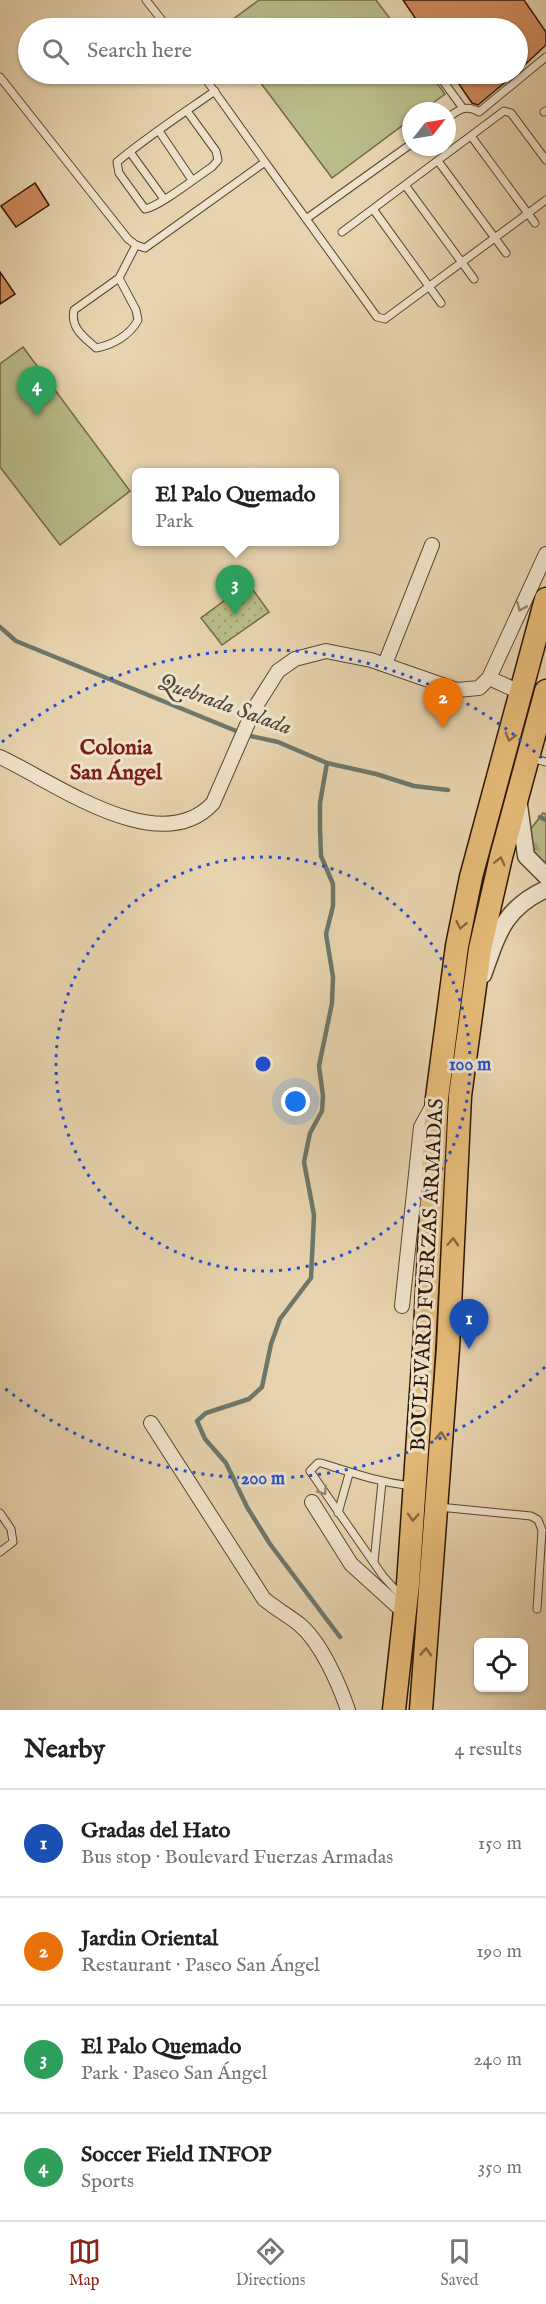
<!DOCTYPE html>
<meta charset="utf-8">
<style>
body{margin:0;font-family:"IM FELL English",serif;background:#f2f2f2;color:#222}
.controls{position:absolute;right:18px;bottom:18px;display:grid;overflow:hidden;border-radius:9px;box-shadow:0 2px 4px #0004}
.controls button{width:54px;height:54px;display:grid;place-items:center;padding:0;border:0;border-bottom:2px solid #e0e0e0;background:#fff;color:#222;font:30px sans-serif}
.compass{position:absolute;left:402px;top:102px;width:54px;height:54px;border-radius:50%;background:#fff;box-shadow:0 2px 4px #0004;rotate:59deg}
.you{position:absolute;left:296px;top:1102px;width:21px;height:21px;margin:-15px;border:4px solid #fff;border-radius:50%;background:#1a73e8;box-shadow:0 0 0 9px #1a73e833}
.badge{display:grid;place-items:center;width:39px;height:39px;border-radius:50%;background:#8f2418;color:#fff;font-size:20px;font-weight:700}
.pin{position:absolute;translate:-50% -50px;filter:drop-shadow(0 2px 3px #0008)}
.pin::after{content:'';position:absolute;top:32px;width:21px;height:18px;background:inherit;clip-path:polygon(0 0,100% 0,50% 100%)}
.popup{position:absolute;left:132px;top:468px;width:207px;height:78px;box-sizing:border-box;display:grid;place-content:center;border-radius:9px;background:#fff;filter:drop-shadow(0 2px 4px #0005);font-size:20px;white-space:nowrap;color:#767676}
.popup b{font-size:22px;color:#222}
.popup::after{content:'';position:absolute;left:50%;top:100%;margin-left:-12px;border:12px solid transparent;border-top-color:#fff}
.list{margin:0;padding:0;list-style:none}
h2{display:flex;justify-content:space-between;align-items:center;height:78px;margin:0;padding:0 24px;font-size:26px}
h2 small{font-size:20px;font-weight:400;color:#767676}
.list li{display:grid;grid-template-columns:39px 1fr auto;gap:18px;align-items:center;box-sizing:border-box;height:108px;padding:0 24px;border-top:2px solid #e0e0e0}
.list b{display:block;font-size:22px;white-space:nowrap}
.list p{margin:0;font-size:20px;white-space:nowrap;color:#767676}
.list em{font-size:20px;font-style:normal;color:#767676}
.icon{flex:none;width:33px;height:33px;fill:none;stroke:currentColor;stroke-width:2;stroke-linecap:round;stroke-linejoin:round}
.map{position:relative;flex:none;width:546px;height:1710px;overflow:hidden}
.search{position:absolute;background:#fff;box-shadow:0 2px 4px #0004;left:18px;right:18px;top:18px;height:66px;display:flex;align-items:center;gap:15px;box-sizing:border-box;padding:0 21px;border-radius:33px;color:#767676;font-size:22px}
.sheet{height:510px;background:#fff}
nav{display:flex;justify-content:space-around;align-items:center;box-sizing:border-box;height:84px;border-top:2px solid #e0e0e0;background:#fff;font-size:16px;color:#767676}
nav a{display:grid;justify-items:center;gap:3px}
nav .on{color:#8f2418}
.map>svg:first-child{display:block}
.green{fill:#b9bb88;stroke:#736946;stroke-width:1.5}
.forest{fill:url(#forest-firs);stroke:#736946;stroke-width:1.5}
.park{fill:url(#park-dots);stroke:#736946;stroke-width:1.5}
.lines{fill:none;stroke-linecap:round;stroke-linejoin:round}
.stream{stroke:#6d776b;stroke-width:4.5}
.building{fill:#cf8a5e;stroke:#2d1704;stroke-width:1.5}
.service-casing{stroke:#5c462e;stroke-width:9}
.minor-casing{stroke:#5c462e;stroke-width:16}
.tertiary-casing{stroke:#5c462e;stroke-width:19}
.trunk-casing{stroke:#2d1704;stroke-width:25}
.service{stroke:#efe2ca;stroke-width:7}
.minor{stroke:#efe2ca;stroke-width:14}
.tertiary{stroke:#efe2ca;stroke-width:16}
.trunk{stroke:#e4ba77;stroke-width:22}
.oneway{stroke:#988771}
.oneway2{stroke:#88683e}
.ring{fill:none;stroke:#1d4ed8;stroke-width:3;stroke-dasharray:3 6}
.labels{text-anchor:middle;dominant-baseline:central;stroke-width:6;stroke-linejoin:round;paint-order:stroke}
.street-label{font-size:21px;fill:#2d1704;stroke:#efe2ca}
.water-label{font-size:22px;font-style:italic;fill:#4d4737;stroke:#efe2ca}
.neighbourhood-label{font-size:22px;font-weight:bold;fill:#7a1f14;stroke:#efe2ca}
.centre{fill:#1d4ed8;stroke:#efe2ca;stroke-width:3}
.ring-label{font-size:18px;text-anchor:middle;font-weight:bold;fill:#1d4ed8;stroke:#efe2ca;stroke-width:6;stroke-linejoin:round;paint-order:stroke}
</style>
<div class="map">
<svg width="546" height="1710" viewBox="0 0 546 1710">
<defs>
<pattern id="forest-firs" width="22" height="20" patternUnits="userSpaceOnUse" patternTransform="scale(1.5)"><rect width="22" height="20" fill="#b9bb88"/><path d="M5 1l3.5 6h-7zM16 11l3.5 6h-7z" fill="#9fa074"/></pattern>
<pattern id="park-dots" width="8" height="8" patternUnits="userSpaceOnUse" patternTransform="scale(1.5)"><rect width="8" height="8" fill="#b9bb88"/><path d="M2 2h.1M6 6h.1" fill="none" stroke="#9fa074" stroke-width="1.8" stroke-linecap="round"/></pattern>
</defs>
<rect width="100%" height="100%" fill="#e7d3ae"/>
<filter id="stains"><feTurbulence type="fractalNoise" baseFrequency=".00333" numOctaves="4"/><feColorMatrix values="0 0 0 0 .2 0 0 0 0 .09 0 0 0 0 .02 0 0 0 .5 -.17"/></filter>
<radialGradient id="worn" r=".72"><stop offset=".6" stop-color="#630" stop-opacity="0"/><stop offset="1" stop-color="#630" stop-opacity=".3"/></radialGradient>
<path class="green" d="M259,0H376L397,28H221Z
M254,74H430L445,94L422,111H411V119L332,178Z
M23,347L130,491L60,545L0,467V364Z"/>
<path class="forest" d="M543,813L546,814V865L534,855L530,830Z"/>
<path class="park" d="M248,583L269,612L222,645L201,618Z"/>
<g class="lines">
<path class="stream" d="M0,627L16,641L246,735L278,742L327,763L376,774L414,786L448,790
M327,763L320,803V828L321,856L333,884V906L326,934L333,977L332,1003L319,1066L323,1096L322,1111L310,1133L304,1162L314,1215L311,1278L280,1319L271,1344L262,1387L249,1399L206,1413L197,1421L205,1439L226,1463L247,1507L270,1544L340,1637
M540,817L546,820"/>
</g>
<path class="building" d="M403,0H524L546,32V45L518,71V28H422Z
M452,74H515L478,105L472,103Z
M35,183L49,205L16,227L1,206Z
M0,272L15,294L0,304Z"/>
<g class="lines">
<defs>
<path id="service" d="M146,0L168,28
M438,74L462,107
M0,77L128,239L136,245L145,248L265,162L202,74
M187,111L216,151L218,160L212,167C198,176 159,207 145,209L119,173L117,162C148,136 182,114 215,91
M544,112L546,111
M447,118C459,110 465,104 479,112L546,57
M159,131L192,180
M471,136L535,223
M130,152L164,199
M438,161L506,253
M265,162L377,317L385,319L546,200
M405,185L474,279
M373,209L441,303
M306,219L411,144
M342,232L504,111L511,113L546,160
M119,278L136,310L138,320C130,335 113,345 96,348C84,337 70,328 74,310L119,278L136,245
M531,758L546,762
M439,1507L531,1516L538,1520L542,1530L537,1609
M0,1513L11,1529L13,1542L0,1552
M338,1513L349,1474
M374,1562L382,1482
M401,1596L383,1576L310,1471L318,1463H321C353,1473 378,1482 411,1486"/>
<path id="minor" d="M385,664L432,545
M489,678L522,693
M0,757C54,782 160,861 213,803L254,709L278,671L295,659L326,651L371,660L457,690L479,688L489,678L546,554
M402,1306L421,1127L433,1105
M151,1423L264,1599C275,1608 287,1615 299,1624C321,1642 339,1684 348,1710
M312,1502L351,1564L405,1613"/>
<path id="tertiary" d="M519,805L526,856L546,876
M483,975C498,934 503,909 546,889"/>
<path id="trunk" d="M394,1710L408,1584L424,1349L437,1098L457,946L471,877L546,599
M421,1710L448,1348L460,1096L480,949L501,857L546,691"/>
</defs>
<use href="#service" class="service-casing"/>
<use href="#minor" class="minor-casing"/>
<use href="#tertiary" class="tertiary-casing"/>
<use href="#trunk" class="trunk-casing"/>
<use href="#service" class="service"/>
<use href="#minor" class="minor"/>
<use href="#tertiary" class="tertiary"/>
<use href="#trunk" class="trunk"/>
</g>
<defs><path id="oneway-chevron" d="M-2-3.5L2.5 0L-2 3.5" fill="none" stroke-width="1.6" stroke-linecap="round" stroke-linejoin="round" transform="scale(1.5)"/></defs>
<g class="oneway">
<use href="#oneway-chevron" transform="translate(521 607) rotate(114)"/>
<use href="#oneway-chevron" transform="translate(323 1491) rotate(56)"/>
</g>
<g class="oneway2">
<use href="#oneway-chevron" transform="translate(510 737) rotate(106)"/>
<use href="#oneway-chevron" transform="translate(500 861) rotate(-76)"/>
<use href="#oneway-chevron" transform="translate(461 925) rotate(102)"/>
<use href="#oneway-chevron" transform="translate(453 1242) rotate(-87)"/>
<use href="#oneway-chevron" transform="translate(441 1436) rotate(-86)"/>
<use href="#oneway-chevron" transform="translate(413 1517) rotate(94)"/>
<use href="#oneway-chevron" transform="translate(426 1652) rotate(-86)"/>
</g>
<g class="ring">
<circle cx="263" cy="1064" r="207"/>
<path d="M545 1367A414 414 0 0 1 2 1386M2 742A414 414 0 0 1 545 761"/>
</g>
<g class="labels">
<g class="street-label">
<text transform="translate(428 1275) rotate(-87)">BOULEVARD FUERZAS ARMADAS</text>
</g>
<g class="water-label">
<text transform="translate(225 705) rotate(20)">Quebrada Salada</text>
</g>
<g class="neighbourhood-label">
<text x="116" y="748">Colonia<tspan x="116" dy="25">San Ángel</tspan></text>
</g>
</g>
<circle cx="263" cy="1064" r="9" class="centre"/>
<g class="ring-label">
<text x="470" y="1070">100 m</text>
<text x="263" y="1484">200 m</text>
</g>
<rect width="100%" height="100%" filter="url(#stains)"/>
<rect width="100%" height="100%" fill="url(#worn)"/>
</svg>
<div class="controls">
<button><svg class="icon" aria-label="locate" viewBox="0 0 24 24"><circle cx="12" cy="12" r="6"/><path d="M12 2v4M12 18v4M2 12h4M18 12h4"/></svg></button>
</div>
<svg class="compass" viewBox="-18 -18 36 36"><path d="M0-13l5 13h-10z" fill="#e53935"/><path d="M0 13l5-13h-10z" fill="#767676"/></svg>
<div class="you"></div>
<div class="pin badge" style="left:469px;top:1349px;background:#1a4fb4">1</div>
<div class="pin badge" style="left:443px;top:728px;background:#e8710a">2</div>
<div class="pin badge" style="left:235px;top:615px;background:#2e9e5b">3</div>
<div class="popup"><b>El Palo Quemado</b>Park</div>
<div class="pin badge" style="left:37px;top:416px;background:#2e9e5b">4</div>
<div class="search"><svg class="icon" aria-label="search" viewBox="0 0 24 24"><circle cx="10" cy="10" r="6"/><path d="M15 15l6 6"/></svg>Search here</div>
</div>
<section class="sheet">
<h2>Nearby<small>4 results</small></h2>
<ul class="list">
<li><span class="badge" style="background:#1a4fb4">1</span><div><b>Gradas del Hato</b><p>Bus stop · Boulevard Fuerzas Armadas</p></div><em>150 m</em></li>
<li><span class="badge" style="background:#e8710a">2</span><div><b>Jardin Oriental</b><p>Restaurant · Paseo San Ángel</p></div><em>190 m</em></li>
<li><span class="badge" style="background:#2e9e5b">3</span><div><b>El Palo Quemado</b><p>Park · Paseo San Ángel</p></div><em>240 m</em></li>
<li><span class="badge" style="background:#2e9e5b">4</span><div><b>Soccer Field INFOP</b><p>Sports</p></div><em>350 m</em></li>
</ul>
</section>
<nav>
<a class="on"><svg class="icon" aria-label="map" viewBox="0 0 24 24"><path d="M3 6l6-2 6 2 6-2v14l-6 2-6-2-6 2zM9 4v14M15 6v14"/></svg>Map</a>
<a><svg class="icon" aria-label="directions" viewBox="0 0 24 24"><path d="M12 3l9 9-9 9-9-9zM9 14v-3h6M13 9l2 2-2 2"/></svg>Directions</a>
<a><svg class="icon" aria-label="saved" viewBox="0 0 24 24"><path d="M7 4h10v16l-5-4-5 4z"/></svg>Saved</a>
</nav>
